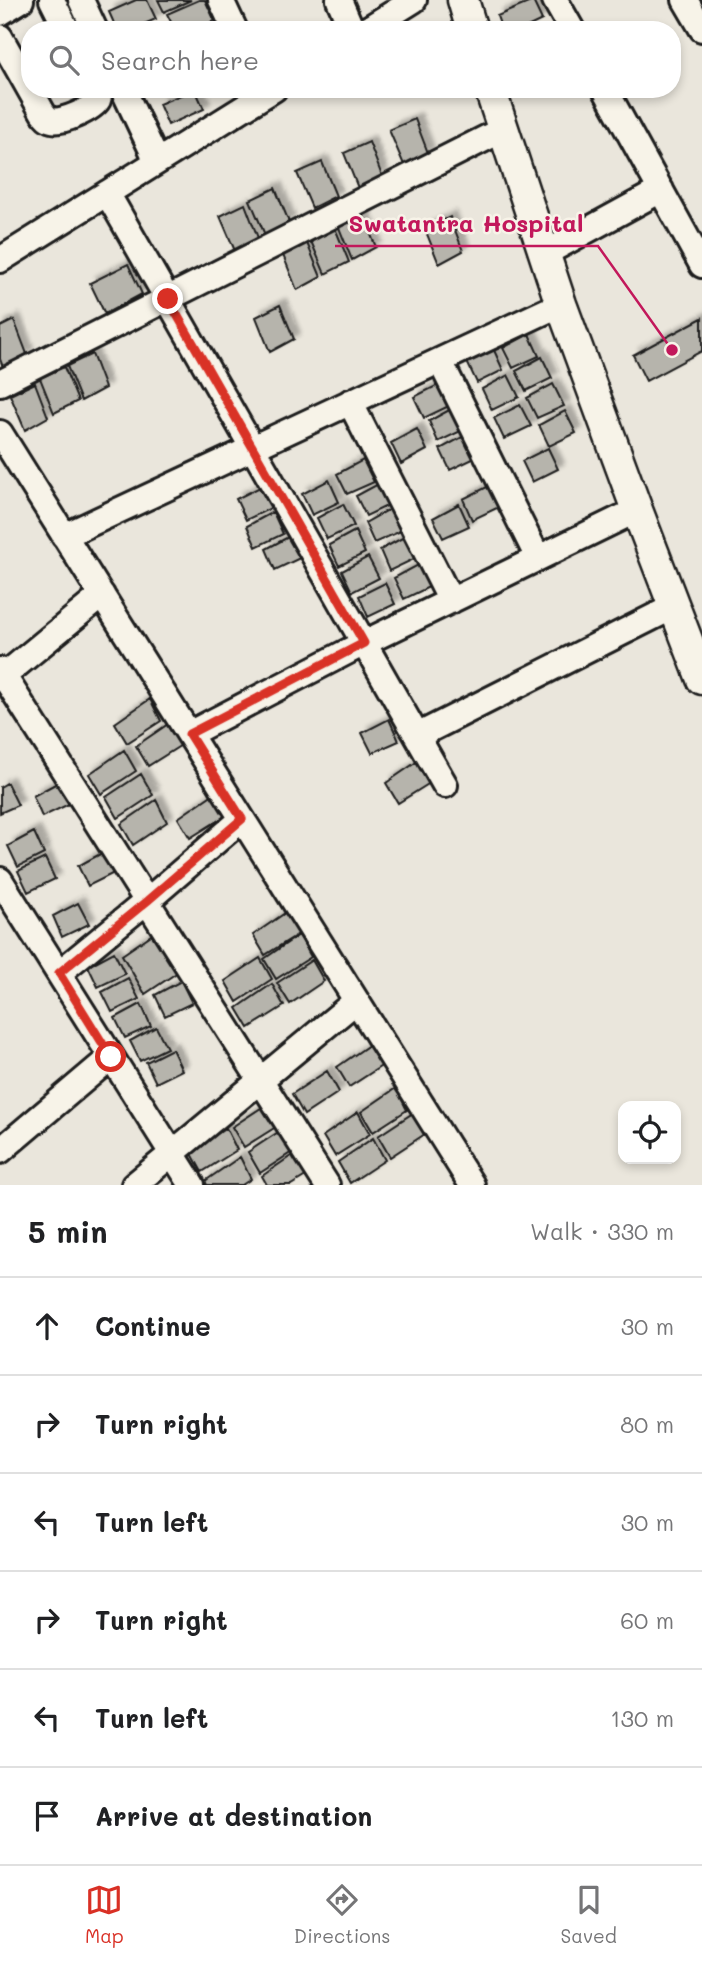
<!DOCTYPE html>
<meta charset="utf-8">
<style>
body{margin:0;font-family:Mali,sans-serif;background:#f2f2f2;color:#202124}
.controls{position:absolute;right:21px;bottom:21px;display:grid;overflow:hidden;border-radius:14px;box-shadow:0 4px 10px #0003}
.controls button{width:63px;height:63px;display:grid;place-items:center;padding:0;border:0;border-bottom:2px solid #e0e0e0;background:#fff;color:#202124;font:35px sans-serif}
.stop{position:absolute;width:21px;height:21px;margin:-16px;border:5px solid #d93025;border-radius:50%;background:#fff}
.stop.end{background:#d93025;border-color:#fff;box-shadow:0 2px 7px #0008}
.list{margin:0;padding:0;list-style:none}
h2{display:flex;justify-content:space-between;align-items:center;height:91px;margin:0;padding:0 28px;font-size:30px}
h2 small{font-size:23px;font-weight:400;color:#757577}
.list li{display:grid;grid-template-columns:46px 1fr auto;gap:21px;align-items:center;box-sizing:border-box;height:98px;padding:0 28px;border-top:2px solid #e0e0e0}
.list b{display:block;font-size:26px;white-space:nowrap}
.list em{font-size:23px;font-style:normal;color:#757577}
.icon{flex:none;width:38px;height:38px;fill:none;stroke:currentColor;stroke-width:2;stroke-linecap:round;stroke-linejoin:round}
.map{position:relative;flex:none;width:702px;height:1185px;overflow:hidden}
.search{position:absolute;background:#fff;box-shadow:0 4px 10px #0003;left:21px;right:21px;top:21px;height:77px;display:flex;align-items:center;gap:18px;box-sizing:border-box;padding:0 24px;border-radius:28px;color:#757577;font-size:26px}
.sheet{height:679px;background:#fff}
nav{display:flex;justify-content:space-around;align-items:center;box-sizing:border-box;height:98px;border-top:2px solid #e0e0e0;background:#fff;font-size:19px;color:#757577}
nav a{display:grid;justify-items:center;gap:4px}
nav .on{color:#d93025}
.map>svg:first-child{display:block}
.building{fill:#b6b4ac;stroke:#1c1c1c;stroke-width:2;filter:url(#shadow)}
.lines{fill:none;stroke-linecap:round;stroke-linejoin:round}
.minor-casing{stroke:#1c1c1c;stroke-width:30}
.tertiary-casing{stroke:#1c1c1c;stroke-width:35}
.minor{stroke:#f7f3e8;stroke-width:24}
.tertiary{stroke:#f7f3e8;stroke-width:30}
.route{stroke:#d93025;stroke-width:9}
.leader{fill:none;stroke:#c2185b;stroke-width:2.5}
.callout-dot{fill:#c2185b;stroke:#f7f3e8;stroke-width:2.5}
.callout-label{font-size:24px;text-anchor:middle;font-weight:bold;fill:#c2185b;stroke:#f7f3e8;stroke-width:5;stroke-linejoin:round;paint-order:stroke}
</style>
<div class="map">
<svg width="702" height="1185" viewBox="0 0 702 1185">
<defs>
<filter id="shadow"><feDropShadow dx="6" dy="-6" stdDeviation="2" flood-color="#0004"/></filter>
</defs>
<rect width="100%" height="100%" fill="#eae6dc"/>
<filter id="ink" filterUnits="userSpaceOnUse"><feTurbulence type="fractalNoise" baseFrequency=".0143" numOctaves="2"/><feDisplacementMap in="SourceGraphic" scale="14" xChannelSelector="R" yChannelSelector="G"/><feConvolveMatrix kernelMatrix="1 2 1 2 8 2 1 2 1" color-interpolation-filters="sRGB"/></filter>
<g filter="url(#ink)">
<path class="building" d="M136,0H147L156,19L130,30H117L109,12Z
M158,0H191L164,12Z
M199,0H205L215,21L194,30H175L167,14Z
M533,1L542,20L521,30H502L497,16Z
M195,89L204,109L168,125L159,104Z
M415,119L428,153L404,165L389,130Z
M369,142L382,176L358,188L344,153Z
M322,162L336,196L312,208L297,173Z
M275,188L289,222L265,235L250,200Z
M245,204L258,238L235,251L220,216Z
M362,213L376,247L352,260L338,225Z
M450,217L463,251L439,264L425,229Z
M335,228L349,262L325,274L310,239Z
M307,243L321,277L297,290L283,255Z
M128,264L142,294L105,314L90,283Z
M280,305L294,339L270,352L256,317Z
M702,318V351L646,381L633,355Z
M14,320L27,354L3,367L0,359V327Z
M529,334L539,356L513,368L503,348Z
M493,348L503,370L477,383L467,362Z
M92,354L105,388L81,401L67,366Z
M542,357L552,378L526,391L516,371Z
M64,367L78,401L54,413L40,378Z
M508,375L519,397L492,410L482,389Z
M35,383L48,417L25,430L10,395Z
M440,384L451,405L424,418L414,397Z
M553,384L564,406L537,418L527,398Z
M520,405L531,426L504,439L494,418Z
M455,407L465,429L438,442L429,421Z
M565,411L576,433L549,446L539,425Z
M417,429L427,450L401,464L391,443Z
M466,435L477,457L450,470L440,449Z
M548,448L558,469L532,482L522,461Z
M363,460L374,482L347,494L337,474Z
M329,480L339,502L312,515L302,494Z
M382,482L393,503L366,516L356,496Z
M262,486L273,507L246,520L236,499Z
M489,486L499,507L472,520L463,499Z
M343,504L354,526L327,539L317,518Z
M459,504L469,526L443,538L433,518Z
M390,509L401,531L374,543L365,523Z
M273,512L283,534L256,547L247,526Z
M355,531L365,553L339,566L329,545Z
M292,535L302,557L275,570L266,549Z
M406,536L416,558L389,571L380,550Z
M368,557L379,578L352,592L342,571Z
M420,564L431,586L404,599L394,578Z
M385,583L395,604L368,617L359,596Z
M150,699L161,721L127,743L115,723Z
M389,719L399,741L372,753L362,733Z
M171,722L183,744L148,766L136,746Z
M124,750L136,771L101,794L89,774Z
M421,759L433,781L398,803L386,783Z
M141,774L153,795L118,818L106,797Z
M59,782L69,804L42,817L33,796Z
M7,783L18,805L0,813V787Z
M213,794L225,816L190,838L178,818Z
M156,800L167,822L133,845L121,824Z
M34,832L44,854L18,867L8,846Z
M104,852L114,873L88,886L78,866Z
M45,858L55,879L28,892L18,871Z
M78,903L89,924L62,937L53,916Z
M288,911L300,933L265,955L253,935Z
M157,931L178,972L145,994L122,955Z
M299,935L311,957L276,979L264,959Z
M114,952L125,974L98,987L88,966Z
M260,958L272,979L237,1002L225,981Z
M312,960L324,981L290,1004L277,983Z
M128,978L139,999L112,1012L102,992Z
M181,981L192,1003L165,1016L155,995Z
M272,984L284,1006L249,1028L237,1008Z
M141,1004L151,1026L125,1038L115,1018Z
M156,1027L167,1048L140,1061L130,1041Z
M372,1043L383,1065L349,1087L337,1067Z
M172,1049L182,1070L156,1083L146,1062Z
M327,1071L339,1092L304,1115L292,1094Z
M396,1088L407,1110L373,1132L361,1112Z
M267,1104L279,1125L244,1147L232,1127Z
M358,1112L370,1134L335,1156L323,1136Z
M413,1113L425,1134L390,1157L378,1136Z
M226,1128L237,1150L202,1172L191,1152Z
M283,1129L295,1150L260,1173L248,1152Z
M373,1138L385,1160L350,1183L338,1162Z
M297,1152L309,1174L291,1185H267L262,1176Z
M240,1157L251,1179L242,1185H207L205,1181Z"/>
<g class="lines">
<defs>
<path id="minor" d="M52,0L67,30
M81,0L95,30
M221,0L235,30
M339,0L352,30
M555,0L572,30
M685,0L702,29
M0,13L21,0
M366,30L414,0
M0,37L43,113C47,117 47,119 52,120C62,123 93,109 98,100C100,95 99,94 98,89
M123,89L157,161
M605,89L702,265
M107,193L445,785
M544,254L661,190
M0,260L274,89
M440,361L538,558
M0,383L502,130
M350,402L451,601
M0,433L472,1185
M64,536L561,304
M0,670L327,1185
M0,679L102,595
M189,734L364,643L637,510
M417,736L673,607
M0,880L192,1185
M59,973L147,901L242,819
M0,1151L111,1057
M134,1185L356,1001"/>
<path id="tertiary" d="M463,0L472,30
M490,89L561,304L637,510L702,679"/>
</defs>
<use href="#minor" class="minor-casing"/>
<use href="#tertiary" class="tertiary-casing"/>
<use href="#minor" class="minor"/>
<use href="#tertiary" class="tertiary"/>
</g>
</g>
<g class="lines" filter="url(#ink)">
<path class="route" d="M111,1057L59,973L147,901L242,819L189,734L364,643L168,299"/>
</g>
<path class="leader" d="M672 350L598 246H335"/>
<circle class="callout-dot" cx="672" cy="350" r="7"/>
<g class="callout-label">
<text x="466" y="232">Swatantra Hospital</text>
</g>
</svg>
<div class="controls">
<button><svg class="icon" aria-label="locate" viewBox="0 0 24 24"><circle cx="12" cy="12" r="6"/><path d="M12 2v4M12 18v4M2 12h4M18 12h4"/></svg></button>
</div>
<div class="stop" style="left:111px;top:1057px"></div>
<div class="stop end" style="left:168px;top:299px"></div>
<div class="search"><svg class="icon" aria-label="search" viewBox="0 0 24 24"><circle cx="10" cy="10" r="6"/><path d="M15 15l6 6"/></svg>Search here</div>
</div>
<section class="sheet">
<h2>5 min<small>Walk · 330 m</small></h2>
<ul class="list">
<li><svg class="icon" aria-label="ahead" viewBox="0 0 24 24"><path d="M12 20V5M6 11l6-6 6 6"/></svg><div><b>Continue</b></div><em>30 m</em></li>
<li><svg class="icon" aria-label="right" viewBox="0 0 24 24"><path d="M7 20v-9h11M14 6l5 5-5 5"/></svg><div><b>Turn right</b></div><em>80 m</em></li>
<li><svg class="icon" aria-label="left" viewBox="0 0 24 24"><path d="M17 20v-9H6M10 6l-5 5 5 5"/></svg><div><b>Turn left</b></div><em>30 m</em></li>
<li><svg class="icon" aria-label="right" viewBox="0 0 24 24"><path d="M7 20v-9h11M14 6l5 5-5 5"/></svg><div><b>Turn right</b></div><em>60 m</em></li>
<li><svg class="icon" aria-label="left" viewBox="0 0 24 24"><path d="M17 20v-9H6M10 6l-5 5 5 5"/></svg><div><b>Turn left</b></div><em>130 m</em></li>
<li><svg class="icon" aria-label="arrive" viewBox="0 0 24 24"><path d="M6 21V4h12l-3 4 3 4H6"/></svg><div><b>Arrive at destination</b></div></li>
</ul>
</section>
<nav>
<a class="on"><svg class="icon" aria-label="map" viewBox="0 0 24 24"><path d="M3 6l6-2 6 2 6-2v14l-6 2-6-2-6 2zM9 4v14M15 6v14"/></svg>Map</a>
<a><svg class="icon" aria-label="directions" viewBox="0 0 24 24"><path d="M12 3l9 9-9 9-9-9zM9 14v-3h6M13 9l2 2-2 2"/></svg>Directions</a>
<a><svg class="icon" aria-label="saved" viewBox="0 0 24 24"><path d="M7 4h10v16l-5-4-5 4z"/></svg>Saved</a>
</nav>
